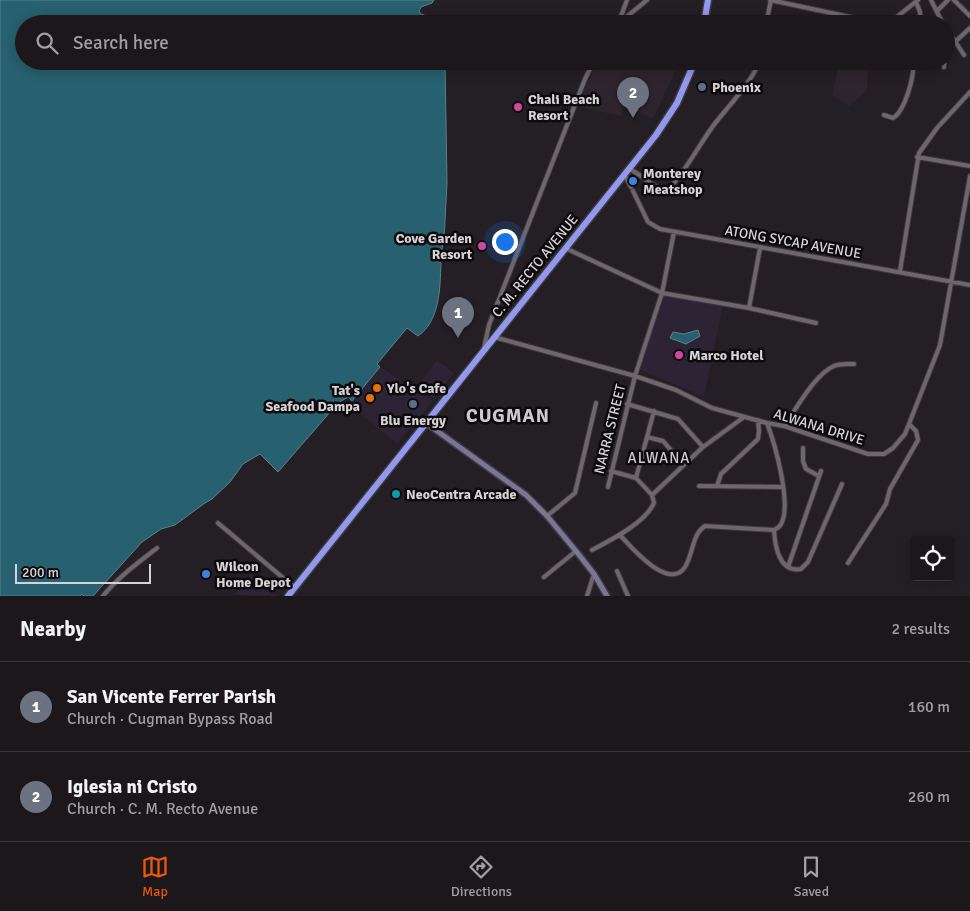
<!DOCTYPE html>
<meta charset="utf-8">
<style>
body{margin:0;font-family:Signika,sans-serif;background:#282428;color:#f1f3f6}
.controls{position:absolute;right:15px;bottom:15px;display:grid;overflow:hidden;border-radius:5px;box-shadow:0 2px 12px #0003}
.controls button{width:45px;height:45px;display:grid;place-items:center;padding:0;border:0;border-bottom:1px solid #39363a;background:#1b171b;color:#f1f3f6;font:25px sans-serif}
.scale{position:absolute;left:15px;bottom:12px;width:136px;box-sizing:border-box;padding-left:5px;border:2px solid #d6d2d6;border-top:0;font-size:14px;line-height:18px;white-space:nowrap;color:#d6d2d6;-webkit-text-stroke:4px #0c0a0c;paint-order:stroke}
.you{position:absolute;left:504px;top:241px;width:18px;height:18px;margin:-12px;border:4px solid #fff;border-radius:50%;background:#1a73e8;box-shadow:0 0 0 8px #1a73e833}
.badge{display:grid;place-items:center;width:32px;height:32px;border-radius:50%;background:#ea580c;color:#fff;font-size:16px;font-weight:700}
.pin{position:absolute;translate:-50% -41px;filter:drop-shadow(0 1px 2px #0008)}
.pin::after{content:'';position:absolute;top:26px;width:18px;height:15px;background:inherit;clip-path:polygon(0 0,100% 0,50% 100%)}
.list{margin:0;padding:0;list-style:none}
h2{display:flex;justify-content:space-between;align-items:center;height:65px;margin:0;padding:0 20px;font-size:21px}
h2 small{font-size:16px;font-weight:400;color:#a09fa3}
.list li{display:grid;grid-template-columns:32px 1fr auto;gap:15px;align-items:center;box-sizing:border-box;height:90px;padding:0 20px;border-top:1px solid #39363a}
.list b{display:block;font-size:19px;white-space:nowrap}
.list p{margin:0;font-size:16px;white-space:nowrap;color:#a09fa3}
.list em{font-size:16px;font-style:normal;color:#a09fa3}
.icon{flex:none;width:28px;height:28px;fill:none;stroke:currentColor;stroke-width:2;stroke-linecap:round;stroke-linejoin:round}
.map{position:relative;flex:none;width:970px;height:596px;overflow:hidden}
.search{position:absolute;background:#1b171b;box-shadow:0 2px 12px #0003;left:15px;right:15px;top:15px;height:55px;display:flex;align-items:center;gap:12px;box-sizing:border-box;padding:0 18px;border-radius:28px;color:#a09fa3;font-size:19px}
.sheet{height:245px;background:#1b171b}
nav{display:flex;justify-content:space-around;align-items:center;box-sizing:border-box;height:70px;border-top:1px solid #39363a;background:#1b171b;font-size:14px;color:#a09fa3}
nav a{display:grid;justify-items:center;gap:2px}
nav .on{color:#ea580c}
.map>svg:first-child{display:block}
.commercial{fill:#2c2434}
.built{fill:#2e242e}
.water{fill:#27606e;stroke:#5c828d}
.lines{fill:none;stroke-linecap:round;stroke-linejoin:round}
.street-casing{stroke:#3d393d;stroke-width:6}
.secondary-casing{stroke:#3d393d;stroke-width:8}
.highway-casing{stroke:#3d393d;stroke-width:9}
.street{stroke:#6d676d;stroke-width:4}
.secondary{stroke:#787694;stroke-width:5}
.highway{stroke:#9398ef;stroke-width:6}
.service-dot{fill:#5c6f8a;stroke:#0c0a0c;stroke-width:2}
.hotel-dot{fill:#d1479c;stroke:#0c0a0c;stroke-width:2}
.shop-dot{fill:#3f7fe0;stroke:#0c0a0c;stroke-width:2}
.food-dot{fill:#e8710a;stroke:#0c0a0c;stroke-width:2}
.culture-dot{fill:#0f9aa8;stroke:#0c0a0c;stroke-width:2}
.labels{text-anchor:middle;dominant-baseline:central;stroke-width:5;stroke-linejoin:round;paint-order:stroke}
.poi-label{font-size:14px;font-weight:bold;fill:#d6d2d6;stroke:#0c0a0c;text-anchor:start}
.street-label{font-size:14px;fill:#d6d2d6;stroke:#0c0a0c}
.neighbourhood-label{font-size:15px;letter-spacing:1px;fill:#cfc8cf;stroke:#0c0a0c}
.district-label{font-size:19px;font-weight:bold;letter-spacing:1px;fill:#cfc8cf;stroke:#0c0a0c}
</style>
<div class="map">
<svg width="970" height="596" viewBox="0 0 970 596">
<rect width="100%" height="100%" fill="#241f24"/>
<path class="commercial" d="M664,295L723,305L704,396L640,370Z
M437,360L454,373L434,398L418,386Z
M380,367L433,401L397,444L356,410L352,401Z
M251,574L277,596L234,595Z"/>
<path class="built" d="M598,61H680L653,119L623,104L621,116L577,106Z
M840,61H868L867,91L849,106L832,95Z"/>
<path class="water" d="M0,0H434L432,3L421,7L419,11L421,14L429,17L433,24H24V61L445,62L447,183L444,239L441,254L437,261L441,263C440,288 440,321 418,336L407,328L377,364L380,367L352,401L348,397L338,403L278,472L260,454L243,464L230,482L212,499L205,503L175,525L161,529L142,542L93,596H83L82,594L80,596H0Z
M698,330L700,336L686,344L670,338L673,332L684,334Z"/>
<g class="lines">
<defs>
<path id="street" d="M770,0L874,22L888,24L918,0
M931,0L943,24
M954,0L970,16
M916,2L920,12L921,24
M938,10L948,0
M618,24L647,0
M618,24L627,0
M766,24L771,0
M946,27L964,55
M956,41L970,28
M944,61V67
M884,115L893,118C905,111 915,75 913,61
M917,157L970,166
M629,168L661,190L669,189C686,170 698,147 713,126C729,105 749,86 760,61
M624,174L631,187
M633,191L648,222L660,229L970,285
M565,248L662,293L749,308L816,323
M900,271L919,153L937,128L970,92
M749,308L760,248
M494,337L635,376L676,390L712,408L767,423L784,426L868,454H884L893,448L905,434L940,345L970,176
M484,348L489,325L585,79L594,61
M627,404L678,419L703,447
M784,426C797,408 815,374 834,366C841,363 847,364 854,364
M647,437L663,441L684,465
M803,448V461L806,469L819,476
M611,471L636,478L652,495
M636,478L654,411
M699,486L783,487
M717,486L721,474L758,439L759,431L758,420
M608,487L635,376L662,293L674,232
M547,516L575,493L596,403
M218,523L294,587
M774,530C775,546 779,573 801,569L808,562L842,484
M620,535C630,546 669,592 685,567C693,555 692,534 705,526L774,530C778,528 781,526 782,522C791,501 775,444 767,423
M592,550C611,540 645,523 654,503L652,495L703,447L744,417
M848,563L886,504L890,489L918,440L916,431L910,425
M788,567L821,471
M617,571L628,596
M544,577L576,551
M103,596C118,577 138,563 157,548
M587,596L594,574"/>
<path id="secondary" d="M426,423L526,495L547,516L576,551L594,574L607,596"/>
<path id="highway" d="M704,24L708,0
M288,596L656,135L677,103L695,61"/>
</defs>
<use href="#street" class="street-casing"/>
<use href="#secondary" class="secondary-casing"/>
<use href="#highway" class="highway-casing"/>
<use href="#street" class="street"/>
<use href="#secondary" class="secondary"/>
<use href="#highway" class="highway"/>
</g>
<g class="service-dot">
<circle cx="702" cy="87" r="5"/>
<circle cx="413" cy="404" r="5"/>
</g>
<g class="hotel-dot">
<circle cx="518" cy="107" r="5"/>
<circle cx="482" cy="246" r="5"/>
<circle cx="679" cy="355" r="5"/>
</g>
<g class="shop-dot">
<circle cx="633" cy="181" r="5"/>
<circle cx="206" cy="574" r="5"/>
</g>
<g class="food-dot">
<circle cx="377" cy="388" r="5"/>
<circle cx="370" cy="398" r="5"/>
</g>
<circle class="culture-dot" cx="396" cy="494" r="5"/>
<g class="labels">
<g class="poi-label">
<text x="712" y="87">Phoenix</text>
<text x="528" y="99">Chali Beach<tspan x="528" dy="16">Resort</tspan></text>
<text x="643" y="173">Monterey<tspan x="643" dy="16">Meatshop</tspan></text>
<text x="472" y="238" text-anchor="end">Cove Garden<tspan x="472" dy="16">Resort</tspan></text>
<text x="689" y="355">Marco Hotel</text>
<text x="387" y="388">Ylo's Cafe</text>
<text x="360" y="390" text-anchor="end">Tat's<tspan x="360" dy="16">Seafood Dampa</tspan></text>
<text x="413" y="420" text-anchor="middle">Blu Energy</text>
<text x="406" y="494">NeoCentra Arcade</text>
<text x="216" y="566">Wilcon<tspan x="216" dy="16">Home Depot</tspan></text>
</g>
<g class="street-label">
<text transform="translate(793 242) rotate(10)">ATONG SYCAP AVENUE</text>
<text transform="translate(535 266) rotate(-51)">C. M. RECTO AVENUE</text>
<text transform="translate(819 427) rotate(17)">ALWANA DRIVE</text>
<text transform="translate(610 429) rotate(-76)">NARRA STREET</text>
</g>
<g class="neighbourhood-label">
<text x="659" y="458">ALWANA</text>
</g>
<g class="district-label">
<text x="508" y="416">CUGMAN</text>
</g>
</g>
</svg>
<div class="controls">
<button><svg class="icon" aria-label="locate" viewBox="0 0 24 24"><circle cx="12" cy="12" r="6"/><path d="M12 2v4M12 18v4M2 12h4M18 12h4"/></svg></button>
</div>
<div class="scale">200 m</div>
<div class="you"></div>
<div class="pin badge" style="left:458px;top:338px;background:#6b7280">1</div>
<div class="pin badge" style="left:633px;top:118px;background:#6b7280">2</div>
<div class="search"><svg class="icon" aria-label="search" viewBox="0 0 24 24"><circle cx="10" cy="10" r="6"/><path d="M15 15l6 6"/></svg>Search here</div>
</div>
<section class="sheet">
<h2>Nearby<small>2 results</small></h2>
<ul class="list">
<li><span class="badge" style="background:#6b7280">1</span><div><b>San Vicente Ferrer Parish</b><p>Church · Cugman Bypass Road</p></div><em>160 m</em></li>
<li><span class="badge" style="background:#6b7280">2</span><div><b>Iglesia ni Cristo</b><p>Church · C. M. Recto Avenue</p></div><em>260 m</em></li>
</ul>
</section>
<nav>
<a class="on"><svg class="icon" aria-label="map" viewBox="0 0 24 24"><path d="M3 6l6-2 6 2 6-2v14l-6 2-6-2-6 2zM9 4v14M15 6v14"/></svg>Map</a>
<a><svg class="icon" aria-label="directions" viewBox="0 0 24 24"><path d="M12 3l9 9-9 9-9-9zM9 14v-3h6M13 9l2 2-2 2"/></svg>Directions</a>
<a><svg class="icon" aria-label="saved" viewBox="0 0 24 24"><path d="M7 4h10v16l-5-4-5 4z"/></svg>Saved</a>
</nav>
